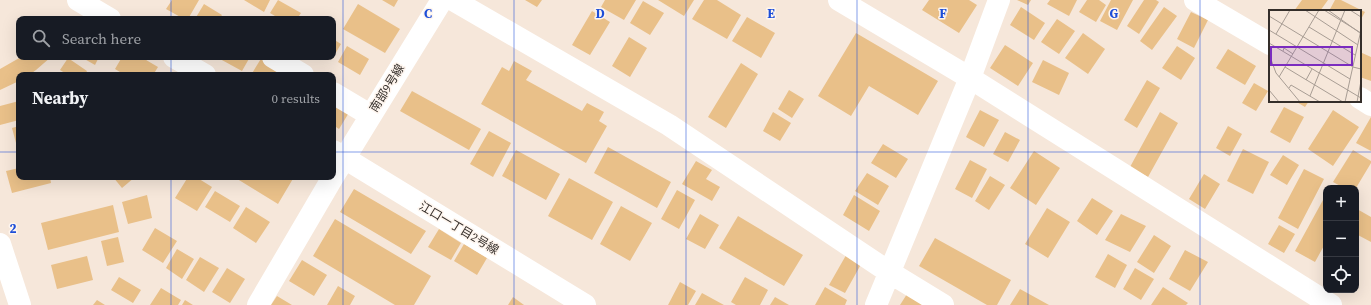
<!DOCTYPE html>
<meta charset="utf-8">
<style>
body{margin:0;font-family:"Source Serif 4","Noto Sans JP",serif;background:#242831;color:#f1f3f6}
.controls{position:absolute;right:12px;bottom:12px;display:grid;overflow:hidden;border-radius:8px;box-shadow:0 4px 16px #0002}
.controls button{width:36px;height:36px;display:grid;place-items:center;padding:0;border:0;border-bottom:1px solid #363941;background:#171b24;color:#f1f3f6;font:20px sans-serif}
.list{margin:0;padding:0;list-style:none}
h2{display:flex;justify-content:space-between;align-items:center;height:52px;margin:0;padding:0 16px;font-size:17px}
h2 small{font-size:13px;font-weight:400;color:#9ea1a6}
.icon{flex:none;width:22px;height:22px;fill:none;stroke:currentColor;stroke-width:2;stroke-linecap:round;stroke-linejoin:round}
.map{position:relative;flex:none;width:1371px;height:305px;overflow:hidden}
.search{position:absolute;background:#171b24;box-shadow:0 4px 16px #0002;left:16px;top:16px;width:320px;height:44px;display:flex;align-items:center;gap:10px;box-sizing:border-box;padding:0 14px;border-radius:8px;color:#9ea1a6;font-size:15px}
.panel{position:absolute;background:#171b24;box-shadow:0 4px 16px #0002;left:16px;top:72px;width:320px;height:108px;border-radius:8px}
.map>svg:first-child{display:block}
.building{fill:#e9c089}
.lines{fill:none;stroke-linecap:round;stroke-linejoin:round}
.minor{stroke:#fff;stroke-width:22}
.grid{fill:none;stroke:#1d4ed8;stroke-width:1;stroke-opacity:0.55}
.labels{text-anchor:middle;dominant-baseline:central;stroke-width:3;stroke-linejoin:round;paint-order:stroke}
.street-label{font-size:12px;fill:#342e2a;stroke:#fef5ee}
.inset-road{fill:none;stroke:#a89d94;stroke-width:1}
.view{fill:#7b2cbf;fill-opacity:0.15;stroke:#7b2cbf;stroke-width:2}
.inset-edge{fill:none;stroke:#342e2a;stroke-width:2}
.grid-label{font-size:13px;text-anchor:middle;font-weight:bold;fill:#1d4ed8;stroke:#fef5ee;stroke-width:3;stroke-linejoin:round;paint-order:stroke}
</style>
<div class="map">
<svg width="1371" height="305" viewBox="0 0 1371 305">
<rect width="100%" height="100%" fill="#f6e7da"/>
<path class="building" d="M172,0H199L188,19H184L166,9Z
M244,0H270L264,12Z
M278,0L301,13L297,19H280L270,13Z
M382,0H398L394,7Z
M525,0H542L537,7Z
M605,0H636L624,20L601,7Z
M658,0H694L684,16Z
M704,0H717L741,15L727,39L692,19Z
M929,0H969L977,5L959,33L922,10Z
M1017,0H1031L1028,5Z
M1050,0H1077L1069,16L1047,4Z
M1087,0H1099L1106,5L1096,22L1079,12Z
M1111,0H1133L1117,30L1100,21Z
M1144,0H1156L1159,2L1139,34L1127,26Z
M1302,0H1328L1320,11H1294Z
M1335,0H1341L1365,12L1360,21V11H1329Z
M643,1L664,13L650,35L630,23Z
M204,4L222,15L219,19H195Z
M358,4L400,29L385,53L343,29Z
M1021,7L1045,23L1034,40L1010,25Z
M1164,7L1177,16L1152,50L1140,41Z
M592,11L610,22L590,55L572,45Z
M1191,12L1208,20L1194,48L1177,39Z
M747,17L775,33L761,58L732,41Z
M1057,19L1075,31L1059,54L1041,42Z
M856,33L938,81L918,115L869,86L851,116L818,96Z
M1083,33L1105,49L1088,74L1065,58Z
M629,37L647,48L630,77L612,66Z
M333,39L341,44L332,59L328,57H333Z
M1005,45L1033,63L1018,86L990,68Z
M347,46L369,59L360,75L338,62Z
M1177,46L1195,58L1181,80L1162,68Z
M1228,49L1256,66L1245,85L1216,68Z
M1360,52L1371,57V81L1360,77Z
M21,57H51L36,70L29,75H19V81L0,90V69Z
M81,57H99L95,65Z
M122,57H141L158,67L153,75H125L115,69Z
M221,57H250L242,71L220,59Z
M262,57L282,68L278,75H251Z
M68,58L87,71L85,75H68L60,70Z
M1043,60L1069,73L1059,95L1032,82Z
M514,61L532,71L526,80L582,111L587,103L604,112L599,121L607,126L586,163L481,104L502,67L509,71Z
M741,63L758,74L726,128L708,117Z
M1147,80L1160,88L1137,128L1124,120Z
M1254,83L1268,91L1256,111L1242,103Z
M789,90L804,99L792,118L778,109Z
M412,91L481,129L469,150L400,111Z
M19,101V120L0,125V106Z
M333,101L350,111L339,129L333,125Z
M1295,101H1309L1305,107Z
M1284,107L1304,117L1290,143L1270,132Z
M980,110L999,120L984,147L966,137Z
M1333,110L1359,127L1333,166L1308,149Z
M773,112L791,123L780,141L763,131Z
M1160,112L1178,123L1148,177L1130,167Z
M1371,117V151L1356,143Z
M19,126V142L16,143L12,128Z
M1228,126L1242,134L1230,156L1216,148Z
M489,131L511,143L493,177L470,164Z
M1005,132L1020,140L1008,162L993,154Z
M883,144L908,159L896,178L871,163Z
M608,147L671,182L657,208L594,173Z
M1243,149L1269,162L1253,194L1227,181Z
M516,150L560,174L546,200L502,176Z
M1353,150L1371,161V163L1356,188H1344L1333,182Z
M1034,151L1060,168L1036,205L1010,188Z
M1283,155L1299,165L1287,185L1270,175Z
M970,160L987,169L972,198L955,189Z
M696,161L712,170L706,179L720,187L712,201L682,184Z
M19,168V177H50L51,183L12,193L6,171Z
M1304,169L1324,179L1298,229L1278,218Z
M867,173L889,186L878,205L855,191Z
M1204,174L1220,184L1205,209L1189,199Z
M990,176L1005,185L989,210L975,201Z
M113,177H135L122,188Z
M188,177H196L212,187L197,211L175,198Z
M234,177H294L278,204Z
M569,178L613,202L592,240L548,216Z
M354,189L426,231L411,254L340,212Z
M677,190L695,200L679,229L661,219Z
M215,191L240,206L230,222L205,207Z
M147,195L152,218L128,224L122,202Z
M854,195L880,211L869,231L843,215Z
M1092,198L1113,211L1097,235L1077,221Z
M1323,200L1326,201V242L1315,262L1295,251Z
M113,205L119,232L48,250L41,223Z
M621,206L652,223L630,261L600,244Z
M246,207L270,222L256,243L233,228Z
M1047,208L1070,222L1048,258L1025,244Z
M1357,209L1371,217V242L1356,234Z
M700,214L719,225L705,249L686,239Z
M1121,214L1146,226L1130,252L1105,240Z
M738,216L803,255L784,286L719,248Z
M335,219L431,276L414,305H395L313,256Z
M1279,225L1295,234L1284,253L1268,244Z
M155,228L177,241L163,263L142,250Z
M439,229L461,243L451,260L428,247Z
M1154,235L1171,246L1154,273L1137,262Z
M118,237L124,262L107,266L101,241Z
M935,238L1011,280L997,305H987L919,266Z
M464,244L487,258L477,275L454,261Z
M177,249L194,259L182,279L166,268Z
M849,250L864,259L845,293L829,285Z
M1185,250L1208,262L1190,291L1169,279Z
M1108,254L1127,265L1115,288L1095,277Z
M87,256L93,280L57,289L51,265Z
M200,257L219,268L204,292L186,280Z
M302,260L327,275L314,296L289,281Z
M227,268L245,279L230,303L212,292Z
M1135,268L1154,279L1141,300L1123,289Z
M119,277L141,290L133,303L111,290Z
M745,277L768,290L760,305H736L731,302Z
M680,282L696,291L688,305H668Z
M338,286L355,296L350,305H327Z
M825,287L847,300L845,305H815Z
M1163,287L1188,303L1186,305H1151Z
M161,288L181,300L178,305H150Z
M1020,289L1049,305H1010Z
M702,293L724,305H695Z
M907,294L925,305H900Z
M277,296L292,305H271Z
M513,297L524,305H508Z
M775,297L789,305H770Z
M97,300L105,305H93Z
M185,300L193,305H182Z"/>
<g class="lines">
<path class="minor" d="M78,0L110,19
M453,0L669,125L889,272L943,305
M839,0L970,78L1331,305
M1195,0L1270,44
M174,57L205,75
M273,57L303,75
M333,93L370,115
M1360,98L1371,105
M333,151L585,305
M333,177L442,0
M0,244L20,305
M258,305L333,177
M876,305L970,78L999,0"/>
</g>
<path class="grid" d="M171,0V19M343,0V305M514,0V305M686,0V305M857,0V305M1028,0V305M1200,0V305M171,57V75M0,152H19M333,152H1371M171,177V305"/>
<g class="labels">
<g class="street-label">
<text transform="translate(387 88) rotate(-58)">南部9号線</text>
<text transform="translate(459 228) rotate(31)">江口一丁目2号線</text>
</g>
</g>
<g transform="translate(1269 10)">
<rect width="92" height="92" fill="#f6e7da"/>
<path class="inset-road" d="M36,0L89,35M55,0L92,23M59,0L91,23M81,0L92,7M0,6L84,57L92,59M40,17L86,45M0,20L81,69M7,24L21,0M0,33L92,88M14,41L15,38L24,44M0,44L7,63L31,92M16,57L74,92M10,67L50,0M37,70L43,59M20,78L22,75L51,92M0,80L10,92M41,86L76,0M76,92L92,20M88,92L92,71"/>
<path class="view" d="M2,37H83V55H2Z"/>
<rect width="92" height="92" class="inset-edge"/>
</g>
<g class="grid-label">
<text x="428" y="18">C</text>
<text x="600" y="18">D</text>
<text x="771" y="18">E</text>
<text x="943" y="18">F</text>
<text x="1114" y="18">G</text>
<text x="13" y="233">2</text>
</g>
</svg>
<div class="controls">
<button>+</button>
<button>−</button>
<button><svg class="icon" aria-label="locate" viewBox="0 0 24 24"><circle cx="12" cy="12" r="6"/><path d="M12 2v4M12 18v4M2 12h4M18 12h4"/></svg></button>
</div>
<div class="search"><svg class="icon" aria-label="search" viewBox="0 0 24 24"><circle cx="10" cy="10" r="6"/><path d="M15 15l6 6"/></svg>Search here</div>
<section class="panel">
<h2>Nearby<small>0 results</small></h2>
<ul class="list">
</ul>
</section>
</div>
